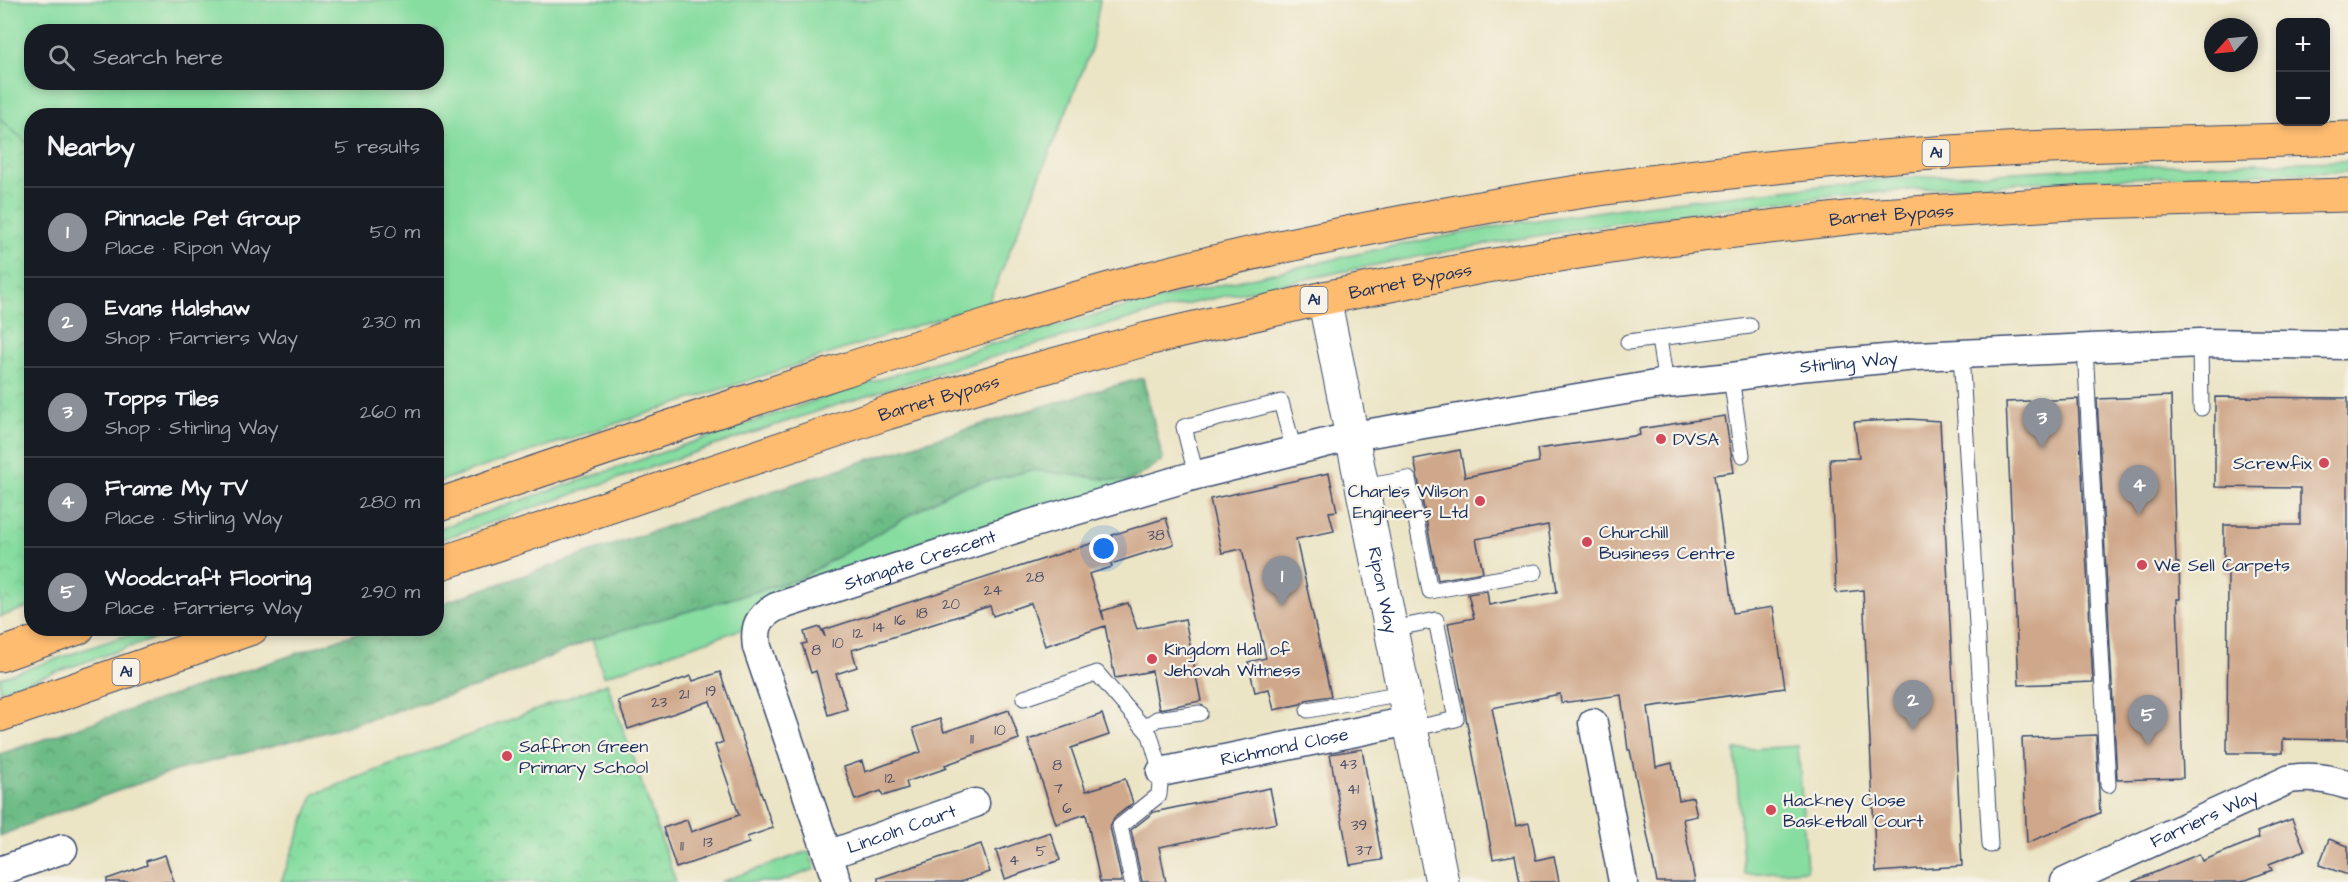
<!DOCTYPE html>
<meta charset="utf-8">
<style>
body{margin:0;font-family:"Architects Daughter",sans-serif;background:#242831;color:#f1f3f6}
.controls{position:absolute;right:18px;top:18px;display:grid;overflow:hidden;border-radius:12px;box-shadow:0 3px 9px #0003}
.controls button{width:54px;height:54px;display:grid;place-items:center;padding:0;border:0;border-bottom:2px solid #363941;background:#171b24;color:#f1f3f6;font:30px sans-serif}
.compass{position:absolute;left:2204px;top:18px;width:54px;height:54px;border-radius:50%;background:#171b24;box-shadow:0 3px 9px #0003;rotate:243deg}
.you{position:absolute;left:1104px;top:549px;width:21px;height:21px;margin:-15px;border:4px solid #fff;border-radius:50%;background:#1a73e8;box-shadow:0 0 0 9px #1a73e833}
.badge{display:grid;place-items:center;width:39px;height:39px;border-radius:50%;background:#8c9099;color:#fff;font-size:20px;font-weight:700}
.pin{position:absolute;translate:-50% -50px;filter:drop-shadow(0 2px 3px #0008)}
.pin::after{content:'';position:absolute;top:32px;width:21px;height:18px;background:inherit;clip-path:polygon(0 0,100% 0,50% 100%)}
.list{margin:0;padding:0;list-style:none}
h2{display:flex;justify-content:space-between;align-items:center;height:78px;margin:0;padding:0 24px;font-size:26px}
h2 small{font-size:20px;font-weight:400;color:#9ea1a6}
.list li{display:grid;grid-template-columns:39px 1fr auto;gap:18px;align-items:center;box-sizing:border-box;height:90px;padding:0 24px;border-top:2px solid #363941}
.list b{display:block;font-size:22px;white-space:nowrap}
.list p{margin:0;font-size:20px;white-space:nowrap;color:#9ea1a6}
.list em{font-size:20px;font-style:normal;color:#9ea1a6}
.icon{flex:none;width:33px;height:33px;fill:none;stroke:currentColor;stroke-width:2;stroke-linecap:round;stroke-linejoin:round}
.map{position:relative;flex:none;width:2348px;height:882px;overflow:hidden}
.search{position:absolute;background:#171b24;box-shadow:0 3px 9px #0003;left:24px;top:24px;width:420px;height:66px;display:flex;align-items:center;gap:15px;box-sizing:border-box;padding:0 21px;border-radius:24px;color:#9ea1a6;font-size:22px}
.panel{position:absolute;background:#171b24;box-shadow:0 3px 9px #0003;left:24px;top:108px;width:420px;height:528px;border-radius:24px}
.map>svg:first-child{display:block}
.grass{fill:#87dda0;stroke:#51867f;stroke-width:1.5;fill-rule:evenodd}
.forest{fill:url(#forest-crowns);stroke:#447672;stroke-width:1.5}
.park{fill:url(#park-crowns);stroke:#51867f;stroke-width:1.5}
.building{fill:#cfa78a}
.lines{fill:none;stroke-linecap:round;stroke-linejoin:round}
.service-casing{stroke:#3a4a6d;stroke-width:17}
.minor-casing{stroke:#3a4a6d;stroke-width:31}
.tertiary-casing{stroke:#3a4a6d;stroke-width:35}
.trunk-casing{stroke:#3a4a6d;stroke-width:35}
.service{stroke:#fff;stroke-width:15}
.minor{stroke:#fff;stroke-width:28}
.tertiary{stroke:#fff;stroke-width:33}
.trunk{stroke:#febc70;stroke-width:33}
.poi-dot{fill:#d1495b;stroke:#f7f3e8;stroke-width:2}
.labels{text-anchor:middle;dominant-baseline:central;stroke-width:4.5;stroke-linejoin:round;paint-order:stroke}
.number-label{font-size:15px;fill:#484d69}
.shield{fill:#f7f3e8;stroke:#5d6a87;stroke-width:1.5}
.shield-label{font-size:16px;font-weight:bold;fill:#1b2f5e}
.street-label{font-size:18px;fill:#1b2f5e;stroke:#f7f3e8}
.poi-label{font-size:18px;fill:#1b2f5e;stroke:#f7f3e8;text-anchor:start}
</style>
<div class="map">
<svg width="2348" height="882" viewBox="0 0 2348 882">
<defs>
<pattern id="forest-crowns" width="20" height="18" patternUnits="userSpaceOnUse" patternTransform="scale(1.5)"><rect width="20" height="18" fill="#6dbc86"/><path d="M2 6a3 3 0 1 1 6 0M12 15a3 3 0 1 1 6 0" fill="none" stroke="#599971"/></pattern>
<pattern id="park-crowns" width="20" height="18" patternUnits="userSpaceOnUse" patternTransform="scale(1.5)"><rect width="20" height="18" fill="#87dda0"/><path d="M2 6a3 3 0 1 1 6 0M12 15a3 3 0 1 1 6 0" fill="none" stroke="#74be8c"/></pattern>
</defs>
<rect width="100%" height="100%" fill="#f7f3e8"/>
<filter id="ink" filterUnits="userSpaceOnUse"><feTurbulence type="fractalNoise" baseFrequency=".0167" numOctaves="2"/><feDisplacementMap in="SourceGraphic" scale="12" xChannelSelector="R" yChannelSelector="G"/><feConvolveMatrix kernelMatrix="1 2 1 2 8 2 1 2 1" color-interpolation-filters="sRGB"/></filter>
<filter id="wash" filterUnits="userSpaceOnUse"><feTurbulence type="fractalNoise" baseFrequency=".008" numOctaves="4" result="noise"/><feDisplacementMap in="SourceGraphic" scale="24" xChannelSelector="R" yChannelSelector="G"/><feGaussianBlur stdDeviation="1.35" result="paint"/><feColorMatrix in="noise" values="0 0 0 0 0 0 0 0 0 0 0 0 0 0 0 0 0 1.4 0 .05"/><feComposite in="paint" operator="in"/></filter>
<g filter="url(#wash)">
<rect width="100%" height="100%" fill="#ebe4c5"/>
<path class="grass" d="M0,0H1100L1091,50L989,302L437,482L436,116H32L31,147L0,119ZM32,32H436V82H32Z
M2348,161V172C2174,176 2000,180 1827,197C1644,216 1463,245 1283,284C1245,292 1206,299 1168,309C920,371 678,458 437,541V529L846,390L985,346L1128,306L1388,247L1516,223L1646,205L1884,179L2125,166Z
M1032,470L1130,482L745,628L604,676L592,639L799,579L955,489Z
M145,629H182L0,691V678Z
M1798,746L1807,870L1744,874L1735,750Z
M809,851L815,869L779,882H720Z"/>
<path class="forest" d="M1143,378L1163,460L1130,482L1032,470L955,489L799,579L592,639L486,684L326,732L174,771L53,814L0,836V754L369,629L436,628L437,605C671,525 904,443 1143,378Z"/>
<path class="park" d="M0,119L32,147L31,606L0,617Z
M607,683L676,882H281L314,794Z"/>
<g id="blocks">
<path class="building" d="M2171,396L2176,563H2179L2180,599H2177L2183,778L2117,780L2097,399Z
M2215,397L2348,398V740L2283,739V753H2227L2228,573L2224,572V525H2300V488L2215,487Z
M2078,399L2093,682L2019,685L2006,402Z
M1725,416L1734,472L1714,475L1733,613L1773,607L1785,688L1648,707L1656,767L1672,763L1679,800L1693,797L1697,816L1683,819L1695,882H1657L1630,750H1628L1621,695L1561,703L1560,694L1492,708L1516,826L1529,823L1536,860L1554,856L1559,882H1520L1515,855L1493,859L1448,623L1474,618L1468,594L1487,591L1489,605L1557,592L1548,525L1476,539L1483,572L1438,580L1414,459L1460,450L1465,477L1539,462L1537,449L1640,435L1639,429Z
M1909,419L1940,421L1962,866L1876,872L1863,590L1836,593L1830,459L1859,458L1854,422Z
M1329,473L1337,511L1329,512L1334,531L1296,539L1331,696L1306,700L1300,704L1274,710L1269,689L1255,692L1248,662L1266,658L1242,549L1222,553L1210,499Z
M1166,518L1174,544L1111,564L1112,567L1089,574L1104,620L1102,611L1128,603L1137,629L1185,619L1201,701L1159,709L1152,671L1115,678L1105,626L1045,646L1031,603L993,616L990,606L852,650L857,667L836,674L847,709L828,715L816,671L811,673L802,644L807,643L804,632L820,627L825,637L823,630L1112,537V535Z
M720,672L773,828L747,837L749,843L676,868L663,828L687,820L691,832L739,815L715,745L723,742L710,701L628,729L618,701L691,676L693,681Z
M1009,710L1019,739L945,765L947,768L906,782L908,788L883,796L881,791L855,800L844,767L862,761L865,772L921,752L913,728L940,719L944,732Z
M1102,714L1109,735L1071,748L1086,791L1125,779L1133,803L1114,818L1110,827L1122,882H1100L1086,814L1056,824L1028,740Z
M2096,735L2100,813L2027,843L2022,738Z
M1362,749L1382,860L1350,865L1330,754Z
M1270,788L1277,823L1159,847L1166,882H1142L1131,830L1154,812Z
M2292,819L2305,850L2269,864L2272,870L2241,882H2132L2199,854L2202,861L2259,838L2257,832Z
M1050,832L1060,860L1005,879L996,851Z
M2329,839L2348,846V875L2319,865Z
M981,844L990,872L960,882H878V878Z
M165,855L174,882H107V879L147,865L146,861Z"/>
</g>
</g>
<g filter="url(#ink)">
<use href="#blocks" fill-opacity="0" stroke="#3a4a6d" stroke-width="1.5"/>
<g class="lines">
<defs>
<path id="service" d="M1659,339L1666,384
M1628,342L1750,326
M2200,343L2201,408
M2085,347L2108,785
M1961,353L1990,845
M1731,377L1742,455
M1196,475L1184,427L1281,402L1294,451
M1363,487L1408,479L1430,591L1535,572
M1392,629L1436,620L1456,719L1411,729
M1024,698L1097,673L1150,735L1161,772L1159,795L1120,826L1132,882
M1308,710L1403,693
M1144,728L1157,719L1200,713"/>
<g id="minor">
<path d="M1593,723L1623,882"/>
<path id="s1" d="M1161,772L1409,721"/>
<path id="s2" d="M828,855L975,803"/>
<path d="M0,871L63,849"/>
<path id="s3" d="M837,882L757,647C754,627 758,617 776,607L1027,525L1189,477L1353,436L1655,385L1731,377L1798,367L1917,356L2200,343L2348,345"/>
<path id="s4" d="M2065,882L2290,779C2311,776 2327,778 2348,785"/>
</g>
<g id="tertiary">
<path id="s5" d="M1324,298L1442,882"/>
</g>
<g id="trunk">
<path d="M436,506C567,461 698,417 829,375C932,342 1035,309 1139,281C1244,253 1351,231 1457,212C1605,185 1755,167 1906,155C2053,144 2201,143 2348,138"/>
<path id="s6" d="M436,565L887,413L1020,374L1147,339L1324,298L1481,267L1650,241L1863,216L2088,202L2348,195"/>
<path d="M0,655L78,628"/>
<path d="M0,715L252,628"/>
</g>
</defs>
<use href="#service" class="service-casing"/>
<use href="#minor" class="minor-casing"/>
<use href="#tertiary" class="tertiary-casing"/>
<use href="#trunk" class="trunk-casing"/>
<use href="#service" class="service"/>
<use href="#minor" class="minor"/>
<use href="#tertiary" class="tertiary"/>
<use href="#trunk" class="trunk"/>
</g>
</g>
<g class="poi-dot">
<circle cx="1661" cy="439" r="6"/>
<circle cx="2324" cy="463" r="6"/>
<circle cx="1480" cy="501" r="6"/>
<circle cx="1587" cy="542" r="6"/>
<circle cx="2142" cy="565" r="6"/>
<circle cx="1152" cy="659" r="6"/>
<circle cx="507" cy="756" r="6"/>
<circle cx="1771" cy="810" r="6"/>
</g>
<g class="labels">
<g class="number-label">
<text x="1156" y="535">38</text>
<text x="1035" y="577">28</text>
<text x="993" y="590">24</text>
<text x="951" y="604">20</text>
<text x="922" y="613">18</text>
<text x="900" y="620">16</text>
<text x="879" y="627">14</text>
<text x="858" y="633">12</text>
<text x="838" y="643">10</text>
<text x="816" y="650">8</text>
<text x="711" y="691">19</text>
<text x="684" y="694">21</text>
<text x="659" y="702">23</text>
<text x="1000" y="730">10</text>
<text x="972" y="739">11</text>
<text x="1348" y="764">43</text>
<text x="1057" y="765">8</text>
<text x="890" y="778">12</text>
<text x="1058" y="788">7</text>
<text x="1353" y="789">41</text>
<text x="1067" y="808">6</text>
<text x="1359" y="825">39</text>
<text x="708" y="842">13</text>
<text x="682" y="846">11</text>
<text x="1364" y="850">37</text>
<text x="1041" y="851">5</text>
<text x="1014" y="860">4</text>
</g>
<g class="shield">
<rect x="1922.5" y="140" width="27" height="26" rx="4.5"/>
<rect x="1300.5" y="287" width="27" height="26" rx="4.5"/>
<rect x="112.5" y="659" width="27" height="26" rx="4.5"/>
</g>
<g class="shield-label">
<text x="1936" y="153">A1</text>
<text x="1314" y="300">A1</text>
<text x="126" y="672">A1</text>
</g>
<g class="street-label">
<text stroke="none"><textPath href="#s6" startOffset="1502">Barnet Bypass</textPath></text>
<text stroke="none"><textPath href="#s6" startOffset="1016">Barnet Bypass</textPath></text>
<text stroke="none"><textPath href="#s3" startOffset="1400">Stirling Way</textPath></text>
<text stroke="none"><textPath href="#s6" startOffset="530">Barnet Bypass</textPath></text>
<text stroke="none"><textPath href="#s3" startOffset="448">Stangate Crescent</textPath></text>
<text stroke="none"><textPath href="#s5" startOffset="298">Ripon Way</textPath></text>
<text stroke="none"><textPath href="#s1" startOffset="126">Richmond Close</textPath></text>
<text stroke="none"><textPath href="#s4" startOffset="153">Farriers Way</textPath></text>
<text stroke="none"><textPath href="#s2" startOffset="78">Lincoln Court</textPath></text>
</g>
<g class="poi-label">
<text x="1673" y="439">DVSA</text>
<text x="2312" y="463" text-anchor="end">Screwfix</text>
<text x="1468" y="491" text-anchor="end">Charles Wilson<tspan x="1468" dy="21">Engineers Ltd</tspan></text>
<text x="1599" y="532">Churchill<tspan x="1599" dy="21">Business Centre</tspan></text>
<text x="2154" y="565">We Sell Carpets</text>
<text x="1164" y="649">Kingdom Hall of<tspan x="1164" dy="21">Jehovah Witness</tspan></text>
<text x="519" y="746">Saffron Green<tspan x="519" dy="21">Primary School</tspan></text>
<text x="1783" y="800">Hackney Close<tspan x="1783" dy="21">Basketball Court</tspan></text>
</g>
</g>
</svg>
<div class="controls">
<button>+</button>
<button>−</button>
</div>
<svg class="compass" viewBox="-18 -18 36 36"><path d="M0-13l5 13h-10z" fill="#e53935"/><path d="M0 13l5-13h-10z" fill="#9ea1a6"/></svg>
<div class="you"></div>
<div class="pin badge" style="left:1282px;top:606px">1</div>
<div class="pin badge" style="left:1913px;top:730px">2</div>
<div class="pin badge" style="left:2042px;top:448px">3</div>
<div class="pin badge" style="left:2139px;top:515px">4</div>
<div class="pin badge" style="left:2148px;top:745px">5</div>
<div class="search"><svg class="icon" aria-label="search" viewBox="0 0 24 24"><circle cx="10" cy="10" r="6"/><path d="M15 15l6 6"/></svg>Search here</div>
<section class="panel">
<h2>Nearby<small>5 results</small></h2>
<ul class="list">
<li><span class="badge">1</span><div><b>Pinnacle Pet Group</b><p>Place · Ripon Way</p></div><em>50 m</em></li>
<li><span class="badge">2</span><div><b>Evans Halshaw</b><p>Shop · Farriers Way</p></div><em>230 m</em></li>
<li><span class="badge">3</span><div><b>Topps Tiles</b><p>Shop · Stirling Way</p></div><em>260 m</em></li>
<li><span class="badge">4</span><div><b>Frame My TV</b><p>Place · Stirling Way</p></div><em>280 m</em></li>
<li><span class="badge">5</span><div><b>Woodcraft Flooring</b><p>Place · Farriers Way</p></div><em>290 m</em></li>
</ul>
</section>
</div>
